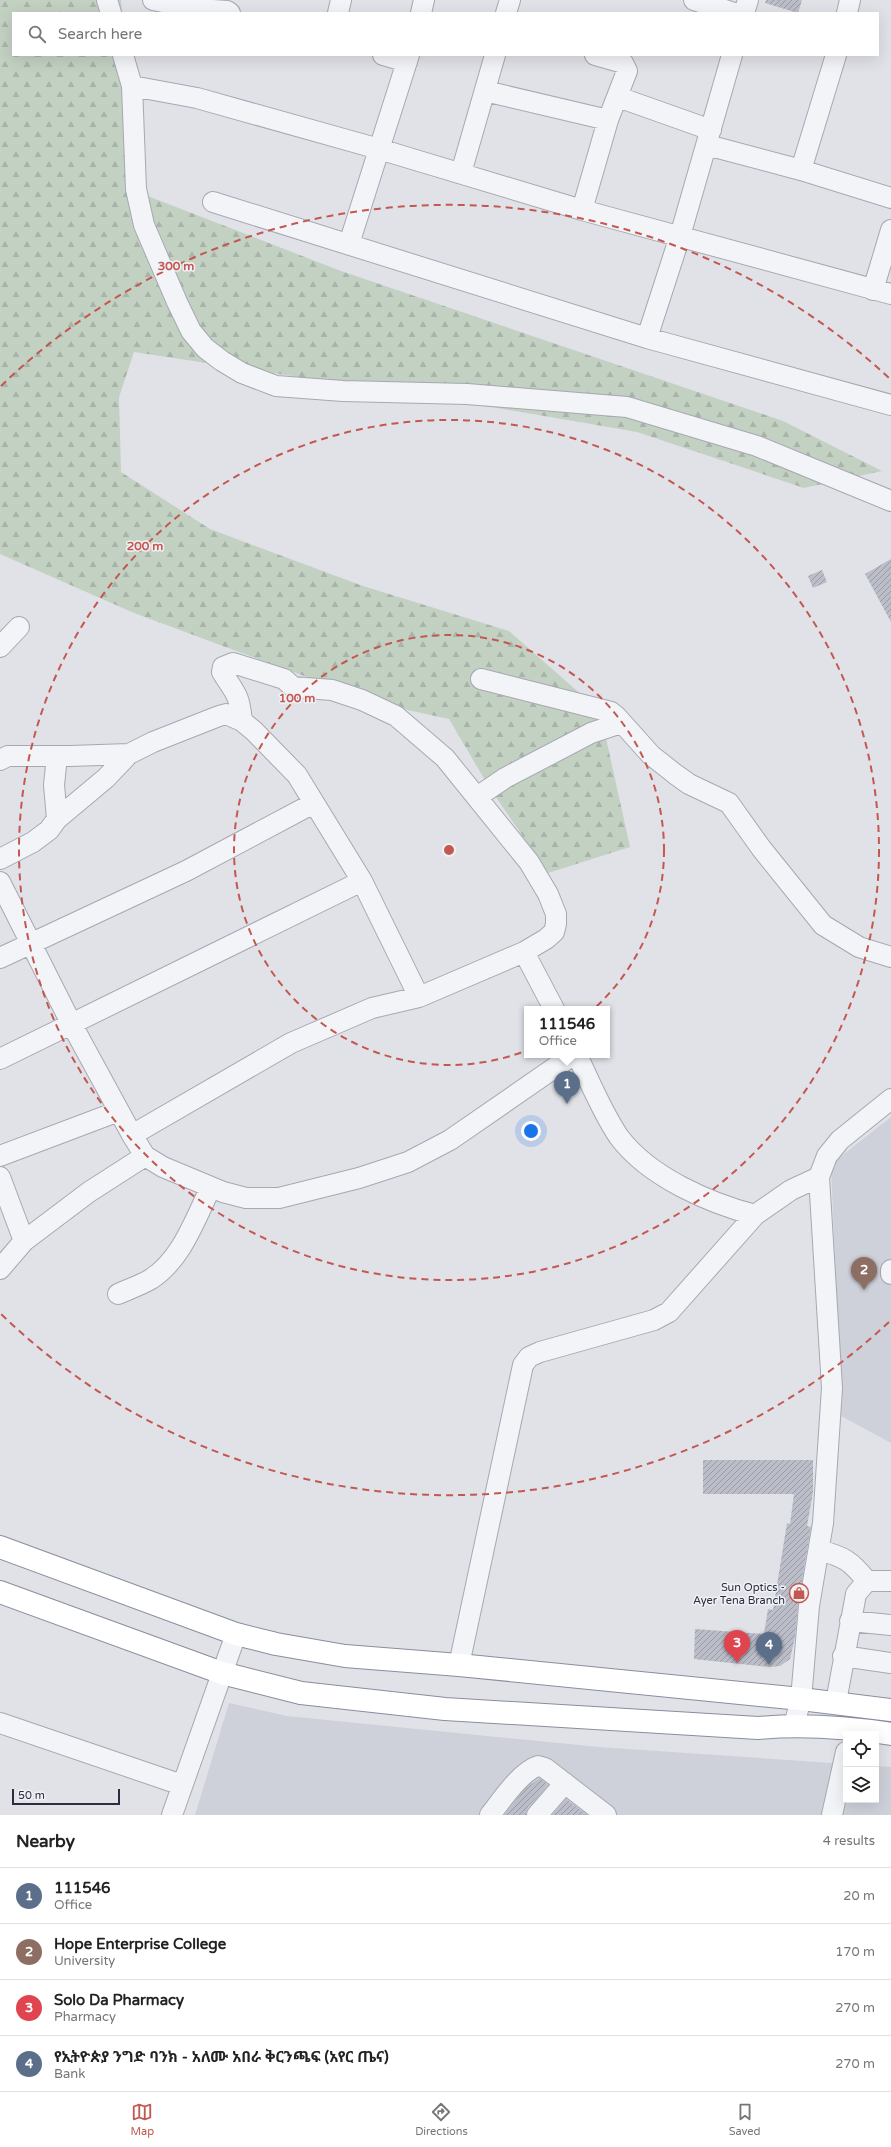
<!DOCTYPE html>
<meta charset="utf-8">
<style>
body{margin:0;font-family:"Varela Round","Noto Sans Ethiopic",sans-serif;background:#f2f2f2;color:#222}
.controls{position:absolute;right:12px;bottom:12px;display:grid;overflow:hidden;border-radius:0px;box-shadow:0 4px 16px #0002}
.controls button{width:36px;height:36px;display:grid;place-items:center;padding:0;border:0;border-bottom:1px solid #e0e0e0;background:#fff;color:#222;font:20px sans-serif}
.scale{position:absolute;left:12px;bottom:10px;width:108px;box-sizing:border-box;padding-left:4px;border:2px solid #2a2d3f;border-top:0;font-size:11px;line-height:14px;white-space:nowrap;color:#2a2d3f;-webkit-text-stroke:3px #f0f1f6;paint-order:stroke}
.you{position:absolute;left:531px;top:1131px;width:14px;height:14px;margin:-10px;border:3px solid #fff;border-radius:50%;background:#1a73e8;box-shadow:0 0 0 6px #1a73e833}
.badge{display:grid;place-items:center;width:26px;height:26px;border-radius:50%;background:#c35850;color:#fff;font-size:13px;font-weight:700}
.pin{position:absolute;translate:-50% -33px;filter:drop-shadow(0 1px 2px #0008)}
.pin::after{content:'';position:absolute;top:21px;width:14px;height:12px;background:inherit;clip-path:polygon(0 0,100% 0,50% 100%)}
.popup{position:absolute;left:524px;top:1006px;width:86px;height:52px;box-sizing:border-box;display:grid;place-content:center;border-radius:0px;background:#fff;filter:drop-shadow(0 1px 3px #0005);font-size:13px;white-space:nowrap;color:#767676}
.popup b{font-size:15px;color:#222}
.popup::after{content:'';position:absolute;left:50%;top:100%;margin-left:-8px;border:8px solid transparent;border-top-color:#fff}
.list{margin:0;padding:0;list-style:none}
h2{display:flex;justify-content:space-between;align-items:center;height:52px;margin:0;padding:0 16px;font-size:17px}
h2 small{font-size:13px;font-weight:400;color:#767676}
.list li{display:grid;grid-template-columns:26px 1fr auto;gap:12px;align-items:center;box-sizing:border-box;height:56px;padding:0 16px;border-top:1px solid #e0e0e0}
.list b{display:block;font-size:15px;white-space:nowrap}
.list p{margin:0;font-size:13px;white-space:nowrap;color:#767676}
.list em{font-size:13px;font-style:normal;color:#767676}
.icon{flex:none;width:22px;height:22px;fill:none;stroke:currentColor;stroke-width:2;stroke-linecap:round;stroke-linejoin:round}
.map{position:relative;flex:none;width:891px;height:1815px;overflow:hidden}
.search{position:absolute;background:#fff;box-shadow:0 4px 16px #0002;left:12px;right:12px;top:12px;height:44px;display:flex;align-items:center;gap:10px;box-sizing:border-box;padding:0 14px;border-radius:0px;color:#767676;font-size:15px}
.sheet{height:276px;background:#fff}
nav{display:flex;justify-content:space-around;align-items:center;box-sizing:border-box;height:56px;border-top:1px solid #e0e0e0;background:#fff;font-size:11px;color:#767676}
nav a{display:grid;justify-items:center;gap:2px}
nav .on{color:#c35850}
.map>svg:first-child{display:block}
.built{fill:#cfd1da}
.forest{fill:url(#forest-firs)}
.building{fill:url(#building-hatch)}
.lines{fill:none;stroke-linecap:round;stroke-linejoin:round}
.minor-casing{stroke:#a6a8b2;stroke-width:22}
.highway-casing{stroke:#898d9e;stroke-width:24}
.minor{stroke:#f3f4f7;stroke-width:20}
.highway{stroke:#fff;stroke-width:22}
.ring{fill:none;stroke:#c35850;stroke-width:2;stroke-dasharray:7 5}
.labels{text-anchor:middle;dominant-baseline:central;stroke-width:3;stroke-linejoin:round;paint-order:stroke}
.poi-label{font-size:11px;fill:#2a2d3f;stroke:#f0f1f6;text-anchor:end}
.centre{fill:#c35850;stroke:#f0f1f6;stroke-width:2}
.ring-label{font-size:12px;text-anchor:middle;font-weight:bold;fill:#c35850;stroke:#f0f1f6;stroke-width:3;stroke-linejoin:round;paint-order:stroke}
</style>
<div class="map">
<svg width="891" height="1815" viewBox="0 0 891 1815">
<defs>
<pattern id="forest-firs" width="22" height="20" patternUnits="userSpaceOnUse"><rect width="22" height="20" fill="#c3d1c3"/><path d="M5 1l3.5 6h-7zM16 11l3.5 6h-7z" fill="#a8b4a9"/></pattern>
<pattern id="building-hatch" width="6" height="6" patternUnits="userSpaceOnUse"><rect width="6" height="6" fill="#bbbdc8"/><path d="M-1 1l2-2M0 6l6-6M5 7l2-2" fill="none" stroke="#989aa4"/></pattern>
</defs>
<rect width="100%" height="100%" fill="#e1e2e8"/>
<path class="built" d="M891,1117V1443L841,1416L831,1164Z
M229,1703L287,1716L599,1747L846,1764V1800H876V1766L891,1767V1815H195Z"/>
<path class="forest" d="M0,0H121L122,13H13V55H125L140,193L341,271L783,421L882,471L804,488L637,432L457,401L134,352L119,397L121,472L210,529L363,586L509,631L600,711L630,847L548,873L489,787L449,719L380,704L134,613L0,554Z"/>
<path class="building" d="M766,0H802L798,13L765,3Z
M891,559V622L865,574Z
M822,570L827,582L813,588L808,576Z
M703,1460H813V1492L807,1526L811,1527L798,1604L795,1637L790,1659L780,1666L769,1667L694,1659L695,1629L764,1634L768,1609L773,1610L787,1523L790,1524L794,1494H703Z
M540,1778L548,1785L528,1807L526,1815H504L526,1788Z
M566,1799L587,1815H552Z"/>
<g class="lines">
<defs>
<path id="minor" d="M107,0L111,13
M153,0L198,9L227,11L230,13
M694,0L734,13
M338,13L341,0
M421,13L424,0
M506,13L510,0
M744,13L748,0
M847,13L850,0
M123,55L132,86L136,189L144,225L177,302L191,331L205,348L222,361L242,373L276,386L343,391L467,394L627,407L757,446L891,501
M383,55L407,62
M132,86L197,98L379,149L582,210L891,294
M485,91L608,120
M618,97L711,130
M707,145L801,170L891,198
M801,170L836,55
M461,173L495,55
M213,202L647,338L891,405
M582,210L608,120L627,71L623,63L595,55
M349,244L409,55
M873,290L891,230
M647,338L680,236L732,55
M0,647L19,627
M481,679L611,712L616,716L651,755L675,774L689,784L729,803L761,848L823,925L859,947L891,957
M57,756L54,785L57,819
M0,760L8,756H70L129,754L153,742L219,716L226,714L242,721L254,731L297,775L362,881L419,997
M477,797L505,778L591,733L621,723
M0,859L33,842L49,830L57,819L106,778L129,754
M0,882L71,1023L132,1135L145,1156L163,1167L223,1192L246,1198H279L359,1178L408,1162L450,1140L573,1055
M524,952L554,1009
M0,958L186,871L314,803
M577,1055C590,1082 602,1112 619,1137C649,1177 709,1203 755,1215
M0,1059L362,881
M132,1135L291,1043L372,1008L419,997L524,952L546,939L554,932L556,924V914L548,894L529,862L445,758L396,716L362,700L332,690L293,687L284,679L233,663L223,667L222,672C236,695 239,693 242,721
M0,1156L119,1111
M0,1177L24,1241
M0,1269L24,1241L89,1192L145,1156
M891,1270V1274
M118,1294C129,1289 141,1285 151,1279C182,1259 195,1219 211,1187
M819,1550C844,1557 850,1560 867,1581
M850,1621L891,1625
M843,1656L891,1663
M459,1665L523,1365L529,1357L540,1352L654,1320L669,1312L755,1215L791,1190L819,1177
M836,1702L856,1594L867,1581H891
M0,1723L182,1785
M794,1725L801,1699L809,1606L823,1523L832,1388L819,1177L827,1156L840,1140L891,1099
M172,1815L236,1634
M490,1815C501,1801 521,1771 538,1766L545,1768L606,1815
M537,1815L565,1783
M832,1815L846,1752"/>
<path id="highway" d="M0,1547L236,1634L276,1644L345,1656L459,1665L801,1699L891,1710
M0,1592L222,1673L301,1693L445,1709L758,1728C803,1724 846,1727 891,1734"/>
</defs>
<use href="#minor" class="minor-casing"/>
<use href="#highway" class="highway-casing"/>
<use href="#minor" class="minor"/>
<use href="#highway" class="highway"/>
</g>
<g class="ring">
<circle cx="449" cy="850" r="215"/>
<circle cx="449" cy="850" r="430"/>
<path d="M889 1322A645 645 0 0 1 1 1314M1 386A645 645 0 0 1 889 378"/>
</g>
<defs>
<symbol id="shop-ring" viewBox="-11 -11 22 22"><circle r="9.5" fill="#f0f1f6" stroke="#c35850" stroke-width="1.5"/><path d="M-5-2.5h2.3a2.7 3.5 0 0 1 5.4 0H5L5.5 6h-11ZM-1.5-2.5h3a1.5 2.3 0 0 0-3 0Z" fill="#c35850"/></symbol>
</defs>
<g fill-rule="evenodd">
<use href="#shop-ring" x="788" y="1582" width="22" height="22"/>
</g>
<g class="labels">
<g class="poi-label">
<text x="785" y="1587">Sun Optics -<tspan x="785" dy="13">Ayer Tena Branch</tspan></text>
</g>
</g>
<circle cx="449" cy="850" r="6" class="centre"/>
<g class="ring-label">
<text x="176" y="270">300 m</text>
<text x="145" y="550">200 m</text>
<text x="297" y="702">100 m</text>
</g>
</svg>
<div class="controls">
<button><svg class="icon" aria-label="locate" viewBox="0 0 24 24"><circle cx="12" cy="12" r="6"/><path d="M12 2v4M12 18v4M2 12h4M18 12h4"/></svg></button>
<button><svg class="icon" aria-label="layers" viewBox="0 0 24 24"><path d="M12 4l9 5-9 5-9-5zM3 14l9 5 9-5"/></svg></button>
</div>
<div class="scale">50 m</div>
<div class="you"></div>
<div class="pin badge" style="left:567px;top:1104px;background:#5c6f8a">1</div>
<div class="popup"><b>111546</b>Office</div>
<div class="pin badge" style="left:864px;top:1290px;background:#8d6e63">2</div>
<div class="pin badge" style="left:737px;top:1663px;background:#e0444e">3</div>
<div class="pin badge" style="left:769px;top:1665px;background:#5c6f8a">4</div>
<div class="search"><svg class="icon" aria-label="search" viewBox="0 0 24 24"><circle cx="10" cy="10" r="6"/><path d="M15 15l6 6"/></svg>Search here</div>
</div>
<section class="sheet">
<h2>Nearby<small>4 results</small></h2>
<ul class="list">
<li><span class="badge" style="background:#5c6f8a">1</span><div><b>111546</b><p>Office</p></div><em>20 m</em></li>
<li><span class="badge" style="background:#8d6e63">2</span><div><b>Hope Enterprise College</b><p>University</p></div><em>170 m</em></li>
<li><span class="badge" style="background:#e0444e">3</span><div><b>Solo Da Pharmacy</b><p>Pharmacy</p></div><em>270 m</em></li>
<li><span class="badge" style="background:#5c6f8a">4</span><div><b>የኢትዮጵያ ንግድ ባንክ - አለሙ አበራ ቅርንጫፍ (አየር ጤና)</b><p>Bank</p></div><em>270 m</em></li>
</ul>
</section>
<nav>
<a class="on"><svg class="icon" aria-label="map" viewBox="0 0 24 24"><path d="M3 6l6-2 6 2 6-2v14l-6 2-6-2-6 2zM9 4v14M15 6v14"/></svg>Map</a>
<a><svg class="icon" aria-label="directions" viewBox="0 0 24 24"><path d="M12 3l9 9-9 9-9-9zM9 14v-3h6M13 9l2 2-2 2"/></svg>Directions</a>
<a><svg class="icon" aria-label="saved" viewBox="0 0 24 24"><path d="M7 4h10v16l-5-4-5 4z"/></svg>Saved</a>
</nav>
